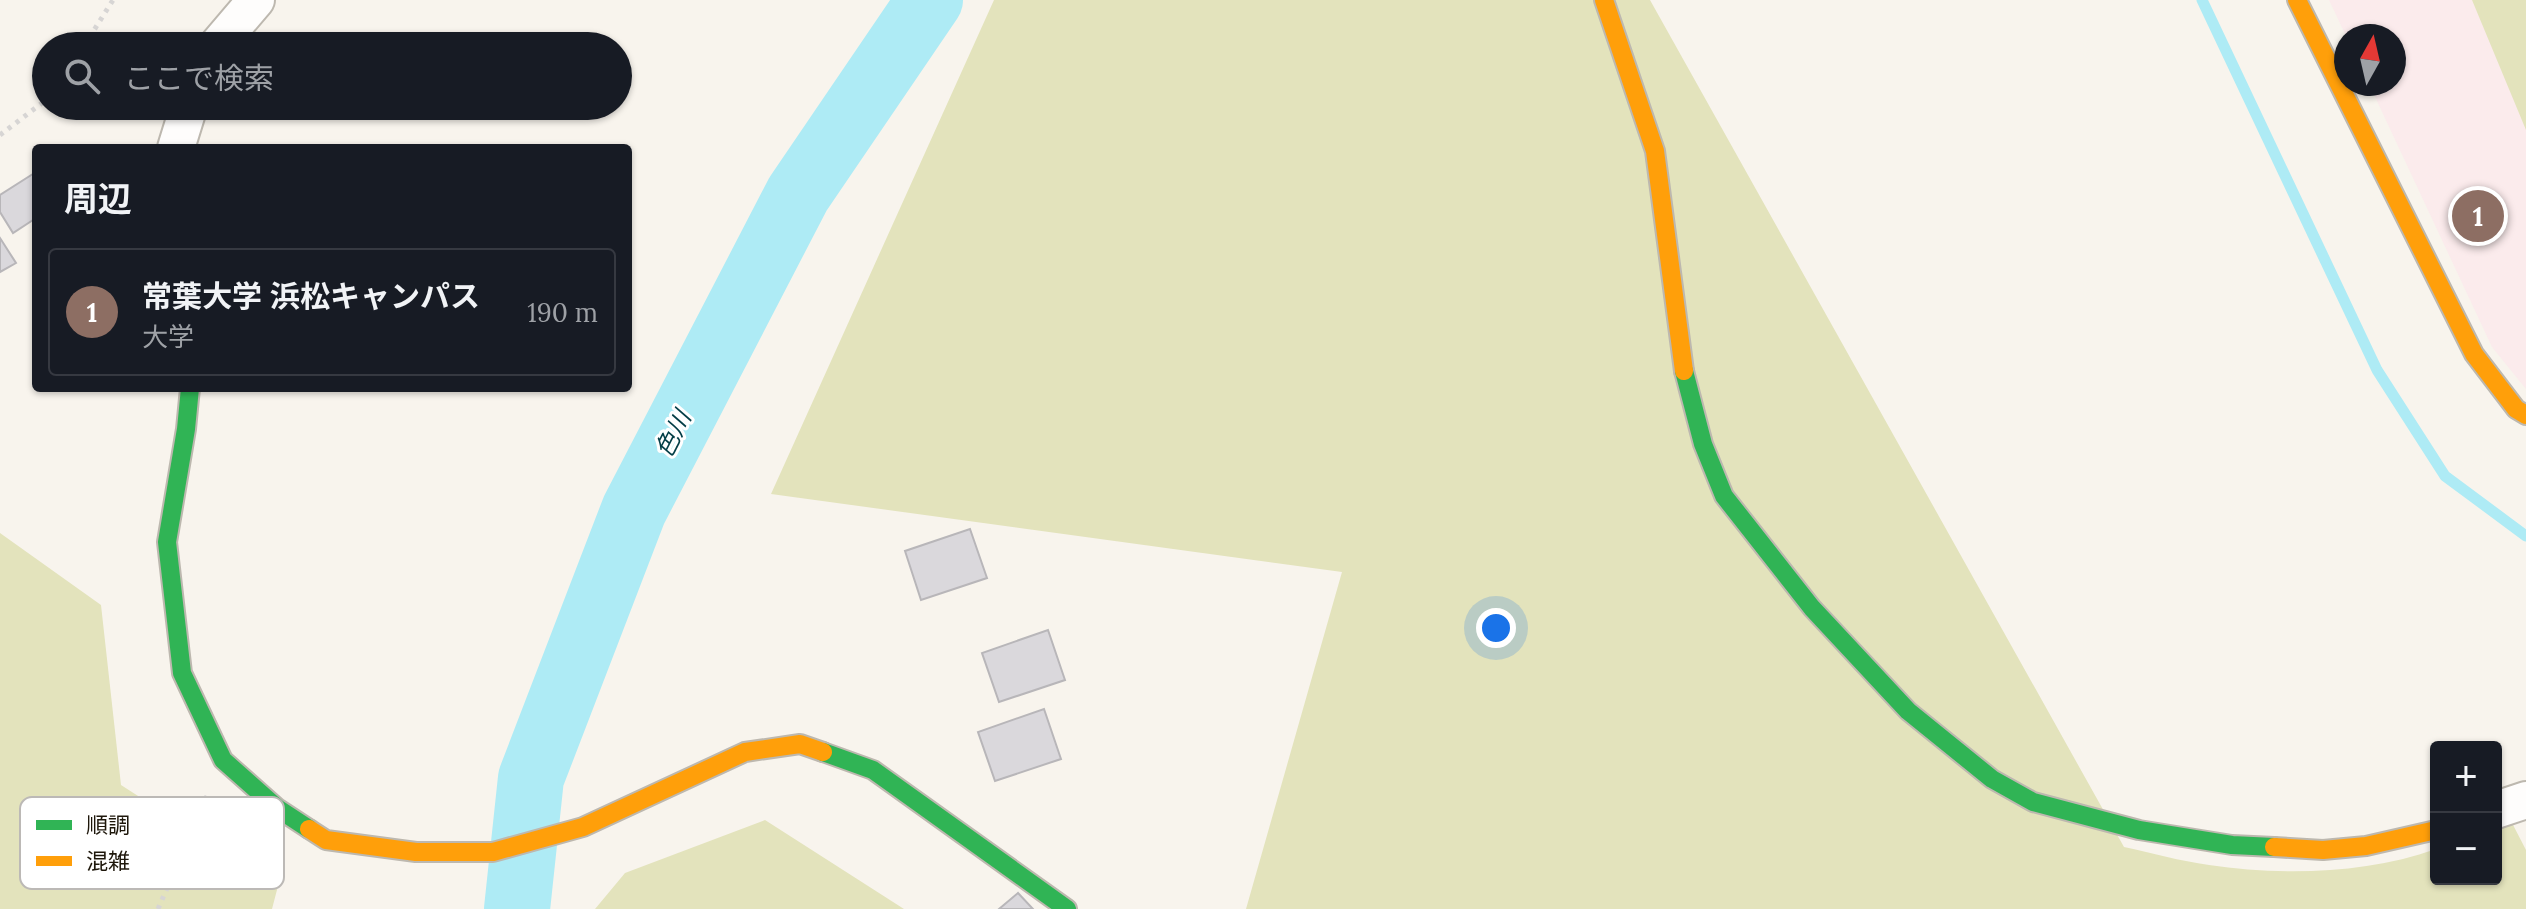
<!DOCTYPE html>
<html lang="ja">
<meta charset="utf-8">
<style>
body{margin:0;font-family:Lora,"Noto Sans JP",serif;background:#242831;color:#f1f3f6}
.controls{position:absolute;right:24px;bottom:24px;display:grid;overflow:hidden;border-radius:8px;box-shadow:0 2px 6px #0004}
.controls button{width:72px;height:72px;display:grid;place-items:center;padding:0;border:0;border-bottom:2px solid #363941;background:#171b24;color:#f1f3f6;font:40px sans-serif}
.compass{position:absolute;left:2334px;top:24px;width:72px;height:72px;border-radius:50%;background:#171b24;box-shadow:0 2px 6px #0004;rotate:8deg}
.you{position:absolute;left:1496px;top:628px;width:28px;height:28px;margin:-20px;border:6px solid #fff;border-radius:50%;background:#1a73e8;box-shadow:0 0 0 12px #1a73e833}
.badge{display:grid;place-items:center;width:52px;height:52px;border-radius:50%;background:#7c3aed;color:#fff;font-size:26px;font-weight:700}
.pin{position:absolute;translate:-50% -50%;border:4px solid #fff;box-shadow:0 2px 8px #0006}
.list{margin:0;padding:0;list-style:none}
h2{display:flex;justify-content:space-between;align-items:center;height:104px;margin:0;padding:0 32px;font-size:34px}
h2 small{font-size:26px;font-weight:400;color:#9ea1a6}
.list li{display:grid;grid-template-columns:52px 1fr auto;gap:24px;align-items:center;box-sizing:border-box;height:128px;margin:0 16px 16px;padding:0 16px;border:2px solid #363941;border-radius:8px}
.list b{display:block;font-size:30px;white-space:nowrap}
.list p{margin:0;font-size:26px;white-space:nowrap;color:#9ea1a6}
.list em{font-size:26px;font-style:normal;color:#9ea1a6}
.icon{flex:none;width:44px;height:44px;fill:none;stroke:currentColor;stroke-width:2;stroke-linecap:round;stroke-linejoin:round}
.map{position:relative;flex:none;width:2526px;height:909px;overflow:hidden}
.search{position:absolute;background:#171b24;box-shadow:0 2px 6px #0004;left:32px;top:32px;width:600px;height:88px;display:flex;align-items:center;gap:20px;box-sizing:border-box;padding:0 28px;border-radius:44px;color:#9ea1a6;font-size:30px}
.panel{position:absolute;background:#171b24;box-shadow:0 2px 6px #0004;left:32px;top:144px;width:600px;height:248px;border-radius:8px}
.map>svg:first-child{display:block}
.education{fill:#fbebec}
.green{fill:#e3e3bc}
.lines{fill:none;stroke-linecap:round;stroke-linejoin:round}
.stream{stroke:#aeebf5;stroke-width:11}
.river{stroke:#aeebf5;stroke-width:66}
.building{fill:#dad8dc;stroke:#b8b6b9;stroke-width:2}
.street-casing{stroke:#bdb8af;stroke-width:40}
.fast-casing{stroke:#bdb8af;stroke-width:22}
.slow-casing{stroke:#bdb8af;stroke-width:22}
.path{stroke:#d7d5d4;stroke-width:5;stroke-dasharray:4 6;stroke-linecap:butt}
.street{stroke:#fefdfc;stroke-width:36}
.fast{stroke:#30b455;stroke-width:18}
.slow{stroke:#ff9f0a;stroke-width:18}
.labels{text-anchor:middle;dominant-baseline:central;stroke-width:6;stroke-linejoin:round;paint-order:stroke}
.water-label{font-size:24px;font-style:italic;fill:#023d46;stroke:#fff}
.key{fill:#fff;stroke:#bcb9b6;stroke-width:2}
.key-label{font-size:22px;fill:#1e170b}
</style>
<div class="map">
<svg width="2526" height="909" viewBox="0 0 2526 909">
<rect width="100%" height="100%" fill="#f8f4ed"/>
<path class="education" d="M2329,0H2526V389L2492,347L2369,84H2394V36H2346Z"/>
<path class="green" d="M994,0H1650L2124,847C2152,853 2180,861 2209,865C2282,876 2366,874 2436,849V879H2496V827L2511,821L2526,850V909H1246L1342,572L771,494Z
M2472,0H2526V130Z
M0,533L101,605L121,785L278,886L272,909H0Z
M765,820L904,909H595L625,873Z"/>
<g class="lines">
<path class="stream" d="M2202,0L2377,370L2445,476L2526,536"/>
<path class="river" d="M517,909L531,778L634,510L798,194L930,0"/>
</g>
<path class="building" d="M36,172V218L13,233L0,212V195Z
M0,238L16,263L0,272Z
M970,529L987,578L921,600L905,551Z
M1048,630L1065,680L999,702L982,653Z
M1044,709L1061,759L995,781L978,732Z
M1018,893L1033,909H999Z"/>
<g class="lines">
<defs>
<path id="street" d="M217,46L256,0
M176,148L189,106
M2496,810L2526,800"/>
<path id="fast" d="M1684,371L1703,444L1724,496L1812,608L1908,711L1992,779L2033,802L2139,830L2232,845L2274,847
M190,388L186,429L167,542L182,673L223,760L277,808L309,829
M823,752L873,770L1067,909"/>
<path id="slow" d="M1604,0L1655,151L1684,371
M2297,0L2474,354L2516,409L2526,415
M309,829L326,840L416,852H493L583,827L745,752L800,744L823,752
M2274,847L2323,850L2366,846L2436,830"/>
</defs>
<use href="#street" class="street-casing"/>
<use href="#fast" class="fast-casing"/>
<use href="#slow" class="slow-casing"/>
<path class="path" d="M84,46L113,0
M0,135L46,100
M158,909L207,796"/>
<use href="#street" class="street"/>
<use href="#fast" class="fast"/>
<use href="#slow" class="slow"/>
</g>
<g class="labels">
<g class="water-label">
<text transform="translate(673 434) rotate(-63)">色川</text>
</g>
</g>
<rect x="20" y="797" width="264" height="92" rx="12" class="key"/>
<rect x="36" y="820" width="36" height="10" fill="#30b455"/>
<rect x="36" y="856" width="36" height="10" fill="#ff9f0a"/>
<g class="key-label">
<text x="86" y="833">順調</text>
<text x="86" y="869">混雑</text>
</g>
</svg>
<div class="controls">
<button>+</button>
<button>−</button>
</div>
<svg class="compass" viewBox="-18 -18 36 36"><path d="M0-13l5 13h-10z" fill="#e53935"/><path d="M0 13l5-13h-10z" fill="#9ea1a6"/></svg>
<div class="you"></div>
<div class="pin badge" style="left:2478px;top:216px;background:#8d6e63">1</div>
<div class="search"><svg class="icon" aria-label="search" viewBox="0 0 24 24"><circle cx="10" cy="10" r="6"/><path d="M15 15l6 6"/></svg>ここで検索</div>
<section class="panel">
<h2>周辺<small></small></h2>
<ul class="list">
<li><span class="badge" style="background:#8d6e63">1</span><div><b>常葉大学 浜松キャンパス</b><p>大学</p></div><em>190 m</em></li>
</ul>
</section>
</div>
